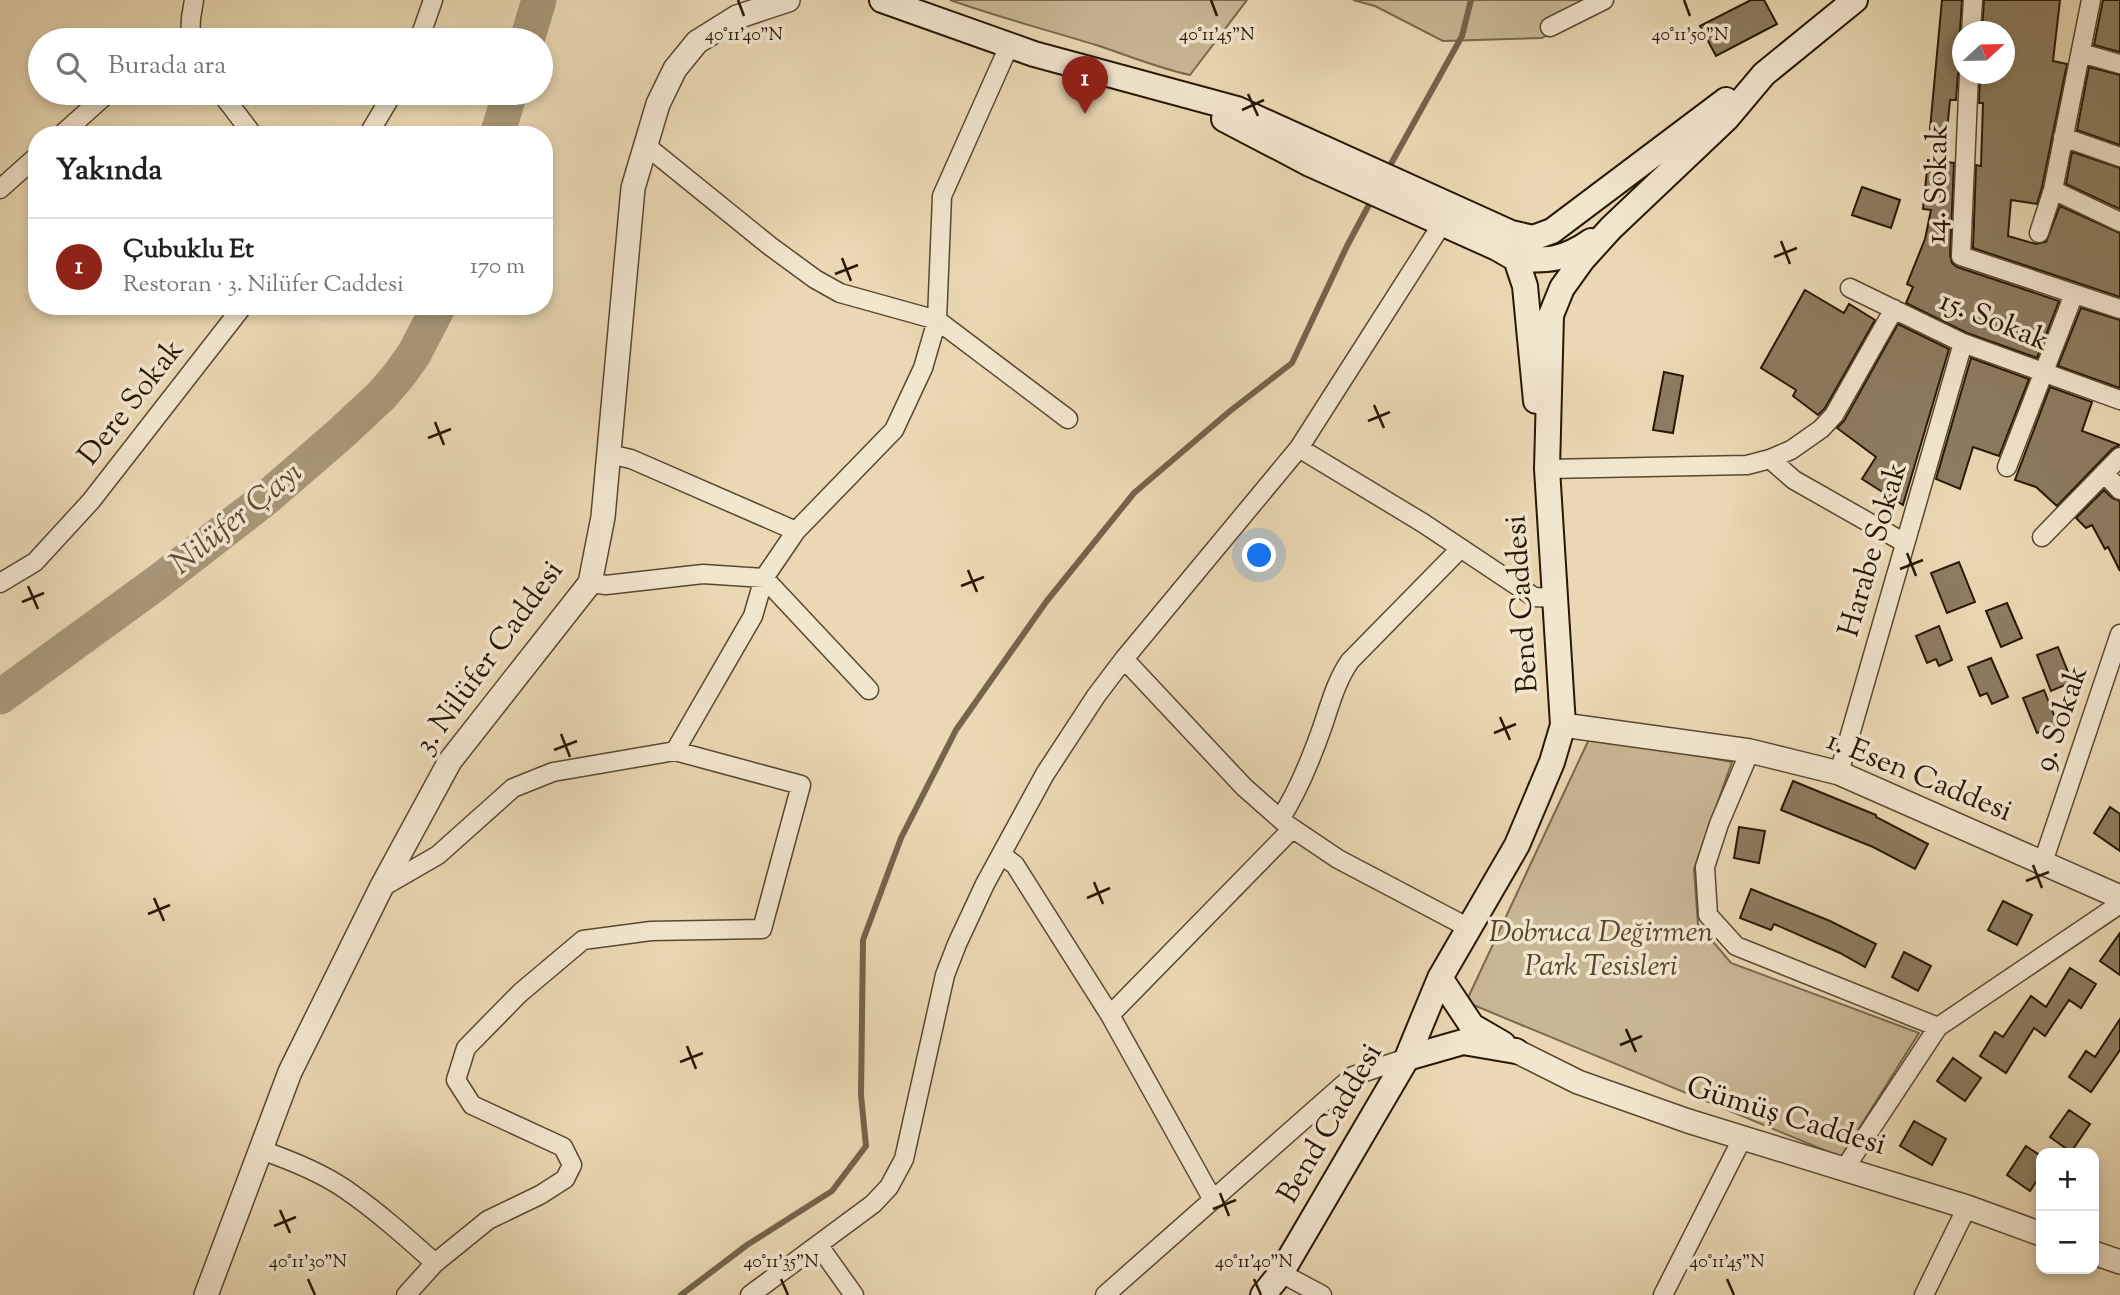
<!DOCTYPE html>
<html lang="tr">
<meta charset="utf-8">
<style>
body{margin:0;font-family:"Sorts Mill Goudy",serif;background:#f2f2f2;color:#202124}
.controls{position:absolute;right:21px;bottom:21px;display:grid;overflow:hidden;border-radius:14px;box-shadow:0 4px 10px #0003}
.controls button{width:63px;height:63px;display:grid;place-items:center;padding:0;border:0;border-bottom:2px solid #e0e0e0;background:#fff;color:#202124;font:35px sans-serif}
.compass{position:absolute;left:1952px;top:21px;width:63px;height:63px;border-radius:50%;background:#fff;box-shadow:0 4px 10px #0003;rotate:68deg}
.you{position:absolute;left:1260px;top:556px;width:24px;height:24px;margin:-18px;border:5px solid #fff;border-radius:50%;background:#1a73e8;box-shadow:0 0 0 10px #1a73e833}
.badge{display:grid;place-items:center;width:46px;height:46px;border-radius:50%;background:#8f2418;color:#fff;font-size:23px;font-weight:700}
.pin{position:absolute;translate:-50% -58px;filter:drop-shadow(0 2px 4px #0008)}
.pin::after{content:'';position:absolute;top:37px;width:24px;height:21px;background:inherit;clip-path:polygon(0 0,100% 0,50% 100%)}
.list{margin:0;padding:0;list-style:none}
h2{display:flex;justify-content:space-between;align-items:center;height:91px;margin:0;padding:0 28px;font-size:30px}
h2 small{font-size:23px;font-weight:400;color:#757577}
.list li{display:grid;grid-template-columns:46px 1fr auto;gap:21px;align-items:center;box-sizing:border-box;height:98px;padding:0 28px;border-top:2px solid #e0e0e0}
.list b{display:block;font-size:26px;white-space:nowrap}
.list p{margin:0;font-size:23px;white-space:nowrap;color:#757577}
.list em{font-size:23px;font-style:normal;color:#757577}
.icon{flex:none;width:38px;height:38px;fill:none;stroke:currentColor;stroke-width:2;stroke-linecap:round;stroke-linejoin:round}
.map{position:relative;flex:none;width:2120px;height:1295px;overflow:hidden}
.search{position:absolute;background:#fff;box-shadow:0 4px 10px #0003;left:28px;top:28px;width:525px;height:77px;display:flex;align-items:center;gap:18px;box-sizing:border-box;padding:0 24px;border-radius:38px;color:#757577;font-size:26px}
.panel{position:absolute;background:#fff;box-shadow:0 4px 10px #0003;left:28px;top:126px;width:525px;height:189px;border-radius:28px}
.map>svg:first-child{display:block}
.green{fill:#c8b795;stroke:#78684d;stroke-width:2}
.lines{fill:none;stroke-linecap:round;stroke-linejoin:round}
.stream{stroke:#74644a;stroke-width:6}
.river{stroke:#a79778;stroke-width:35}
.building{fill:#8c7c5f;stroke:#271805;stroke-width:2}
.minor-casing{stroke:#584830;stroke-width:21}
.tertiary-casing{stroke:#584830;stroke-width:26}
.secondary-casing{stroke:#271805;stroke-width:28}
.minor{stroke:#f1e6ce;stroke-width:18}
.tertiary{stroke:#f1e6ce;stroke-width:23}
.secondary{stroke:#f1e6ce;stroke-width:24}
.ticks{fill:none;stroke:#271805;stroke-width:2.5}
.labels{text-anchor:middle;dominant-baseline:central;stroke-width:7;stroke-linejoin:round;paint-order:stroke}
.street-label{font-size:30px;fill:#271805;stroke:#f1e6ce}
.park-label{font-size:30px;font-style:italic;fill:#574830;stroke:#f1e6ce}
.water-label{font-size:32px;font-style:italic;fill:#5a4b33;stroke:#f1e6ce}
.ticks-label{font-size:18px;text-anchor:middle;fill:#271805;stroke:#f1e6ce;stroke-width:7;stroke-linejoin:round;paint-order:stroke}
</style>
<div class="map">
<svg width="2120" height="1295" viewBox="0 0 2120 1295">
<rect width="100%" height="100%" fill="#e9d8b3"/>
<filter id="stains"><feTurbulence type="fractalNoise" baseFrequency=".00286" numOctaves="4"/><feColorMatrix values="0 0 0 0 .2 0 0 0 0 .09 0 0 0 0 .02 0 0 0 .5 -.17"/></filter>
<radialGradient id="worn" r=".72"><stop offset=".6" stop-color="#630" stop-opacity="0"/><stop offset="1" stop-color="#630" stop-opacity=".3"/></radialGradient>
<path class="green" d="M950,0H1247L1190,75C1157,68 1127,55 1096,45C1047,30 998,17 950,0Z
M1353,0H1610L1542,38L1443,41L1375,6Z
M1591,735L1732,762L1694,869L1698,924L1731,963L1919,1033L1841,1157L1466,1002Z"/>
<g class="lines">
<path class="stream" d="M1387,171L1462,36L1471,0
M681,1295L747,1245L832,1191L866,1146L861,1095L863,940L901,838L956,730L1046,602L1134,493L1230,411L1292,363L1347,246L1372,199"/>
<path class="river" d="M527,40L539,0
M497,135L510,93
M0,697L158,582L265,499L338,436L382,395L399,375L414,354L439,306"/>
</g>
<path class="building" d="M1751,0H1764L1777,24L1716,56L1700,26Z
M1942,0H1962L1960,31L1963,39V65L1958,74L1956,100H1950L1947,131L1930,129Z
M1984,0H2060L2053,61L2067,64L2042,187L2037,204L2011,200L2008,236L2036,244L2046,242L2060,206L2120,233V297L1973,248L1976,165L1981,166L1983,103H1979L1980,74H2005V32H1982Z
M2103,0H2120V52L2094,45Z
M2089,67L2120,75V145L2077,130Z
M2072,152L2120,168V209L2066,184Z
M1928,160L1954,163L1950,256L1952,263L1957,267L2059,301L2037,358L1967,333L1906,303L1913,287L1907,284L1925,239L1931,210L1923,209Z
M1862,187L1900,200L1891,228L1852,215Z
M1805,290L1844,313L1849,304L1875,320L1825,408L1818,415L1793,396L1796,390L1761,368Z
M2081,308L2120,320V388L2058,366Z
M1898,324L1949,349L1903,505L1862,479L1876,457L1837,428L1844,421Z
M1971,358L2029,379L1999,456L1973,447L1960,489L1936,479Z
M1664,372L1683,376L1673,433L1653,430Z
M2050,387L2092,402L2082,431L2120,445L2112,449L2057,506L2036,487L2015,480Z
M2104,490L2112,498L2120,501V571L2108,547L2105,549L2092,525L2086,528L2076,518Z
M1959,562L1975,602L1947,613L1931,573Z
M2007,603L2022,638L2001,647L1986,611Z
M1939,626L1952,660L1939,666L1936,659L1927,663L1916,636Z
M2058,647L2072,682L2051,691L2037,655Z
M1991,658L2008,697L1992,704L1987,693L1980,696L1968,667Z
M2044,690L2058,725L2037,733L2023,698Z
M1793,781L1876,815V817L1928,844L1915,869L1873,847L1781,810Z
M2110,807L2120,814V851L2094,833Z
M1739,827L1765,831L1759,863L1734,858Z
M1751,889L1830,921L1876,944L1865,967L1840,953L1774,924L1771,930L1740,918Z
M2003,901L2032,915L2017,945L1988,930Z
M2120,933V975L2100,961Z
M1904,952L1931,966L1918,991L1892,977Z
M2070,968L2096,984L2081,1008L2069,1000L2045,1036L2034,1028L2006,1073L1980,1056L1995,1032L2003,1037L2031,996L2046,1007Z
M2120,1019V1050L2091,1092L2069,1077L2086,1051L2095,1057Z
M1953,1058L1981,1078L1965,1101L1937,1081Z
M2069,1110L2090,1124L2071,1152L2050,1137Z
M1914,1121L1946,1139L1932,1165L1900,1146Z
M2026,1146L2041,1156V1174L2030,1191L2007,1175Z"/>
<g class="lines">
<defs>
<path id="minor" d="M1550,27L1604,0
M1971,32L1973,0
M190,40L191,18L194,0
M419,40L433,0
M2081,53L2120,64
M1969,74L1961,256L2120,309
M221,93L253,135
M61,135L108,93
M368,135L393,93
M2063,137L2120,157
M644,144L770,246L815,279L840,293L937,320L1068,419
M0,189L37,156
M2053,190L2120,222
M2039,233L2053,190L2091,0
M1850,288L1963,343L2120,400
M1299,448L1423,523L1534,597L1554,598
M609,454L631,459L796,531
M1770,459L1794,480L1905,543
M2007,467L2074,294
M1547,469L1747,465L1770,459L1791,450L1821,429L1834,415L1894,309
M2104,473L2120,490
M2042,537L2120,457
M0,583L35,562L91,501L243,306
M590,583L606,585L703,574L764,578L869,690
M1124,659L1244,787L1286,824L1338,859L1469,928
M675,751L753,616L764,578L796,531L894,430L923,368L937,320L942,196L1009,46
M1750,751L1719,824L1705,867L1708,915L1736,946L1938,1027
M1839,773L1963,343
M1280,819C1298,792 1311,759 1322,728C1330,705 1336,681 1350,661L1461,548
M1002,855L1015,865L1110,1015L1213,1200
M2043,862L2120,634
M381,888L438,855L513,788L553,772L675,751L801,785L762,929L651,931L583,940L520,993L466,1048L456,1080L472,1105L563,1147L572,1165L565,1179L540,1195L488,1220L435,1263L406,1295
M1110,1015L1292,829
M261,1150C290,1160 320,1172 345,1189C377,1211 406,1237 435,1263
M1845,1168L1938,1027L2120,904
M819,1246L854,1295
M1281,1273L1322,1295
M750,1295L873,1204L889,1187L904,1159L945,975L957,944L985,884L1045,774L1096,696L1124,659L1299,448L1442,224
M1105,1295L1353,1076L1407,1058
M1663,1295L1743,1137
M1924,1295L1967,1207"/>
<path id="tertiary" d="M1563,725L1750,751L1839,773L2120,897
M1516,1051L1578,1082L1688,1121L1967,1207L2041,1234
M2094,1253L2120,1262
M206,1295L290,1072L381,888L450,761L590,583L603,517L633,188L658,104L675,69L697,42L737,17L788,0"/>
<path id="secondary" d="M882,0L1034,54L1237,109L1511,233L1533,238L1552,231L1726,100
M1224,119L1310,164L1497,248L1516,259L1525,286L1536,401
M1516,259C1548,261 1564,260 1591,241
M1440,978L1472,1026L1503,1044
M1407,1058L1463,1042L1516,1051
M1263,1295L1281,1273L1407,1058L1440,978L1517,845L1552,762L1563,725L1547,469L1551,315L1562,288L1582,260L1611,228L1727,118L1764,74L1855,0"/>
</defs>
<use href="#minor" class="minor-casing"/>
<use href="#tertiary" class="tertiary-casing"/>
<use href="#secondary" class="secondary-casing"/>
<use href="#minor" class="minor"/>
<use href="#tertiary" class="tertiary"/>
<use href="#secondary" class="secondary"/>
</g>
<path class="ticks" d="M738,0L744,16M1211,0L1217,16M1684,0L1690,16M1248,94L1258,116M1242,110L1264,100M1781,241L1790,264M1774,257L1797,248M842,258L851,281M835,274L858,265M1374,405L1384,428M1368,421L1390,412M435,422L444,445M428,438L451,429M1907,553L1916,576M1900,569L1923,560M968,570L977,592M28,586L38,609M961,586L984,577M22,602L44,593M1500,717L1510,740M1494,733L1516,724M561,734L570,757M554,750L577,741M2033,865L2042,888M2026,881L2049,872M1094,882L1103,904M154,898L164,921M1087,898L1110,888M148,914L170,905M1626,1029L1636,1052M1620,1045L1642,1036M687,1046L696,1069M680,1062L703,1053M1220,1193L1229,1216M1213,1209L1236,1200M280,1210L290,1233M274,1226L296,1217M308,1279L315,1295M781,1279L788,1295M1254,1279L1261,1295M1727,1279L1734,1295"/>
<g class="labels">
<g class="street-label">
<text transform="translate(1938 184) rotate(-89)">14. Sokak</text>
<text transform="translate(1994 322) rotate(22)">15. Sokak</text>
<text transform="translate(132 403) rotate(-52)">Dere Sokak</text>
<text transform="translate(1874 550) rotate(-74)">Harabe Sokak</text>
<text transform="translate(1523 604) rotate(-94)">Bend Caddesi</text>
<text transform="translate(490 658) rotate(-54)">3. Nilüfer Caddesi</text>
<text transform="translate(2062 719) rotate(-71)">9. Sokak</text>
<text transform="translate(1919 777) rotate(22)">1. Esen Caddesi</text>
<text transform="translate(1786 1117) rotate(17)">Gümüş Caddesi</text>
<text transform="translate(1331 1124) rotate(-60)">Bend Caddesi</text>
</g>
<g class="park-label">
<text x="1601" y="933">Dobruca Değirmen<tspan x="1601" dy="34">Park Tesisleri</tspan></text>
</g>
<g class="water-label">
<text transform="translate(237 519) rotate(-39)">Nilüfer Çayı</text>
</g>
</g>
<g class="ticks-label">
<text x="744" y="40">40°11'40"N</text>
<text x="1217" y="40">40°11'45"N</text>
<text x="1690" y="40">40°11'50"N</text>
<text x="308" y="1267">40°11'30"N</text>
<text x="781" y="1267">40°11'35"N</text>
<text x="1254" y="1267">40°11'40"N</text>
<text x="1727" y="1267">40°11'45"N</text>
</g>
<rect width="100%" height="100%" filter="url(#stains)"/>
<rect width="100%" height="100%" fill="url(#worn)"/>
</svg>
<div class="controls">
<button>+</button>
<button>−</button>
</div>
<svg class="compass" viewBox="-18 -18 36 36"><path d="M0-13l5 13h-10z" fill="#e53935"/><path d="M0 13l5-13h-10z" fill="#757577"/></svg>
<div class="you"></div>
<div class="pin badge" style="left:1085px;top:114px">1</div>
<div class="search"><svg class="icon" aria-label="search" viewBox="0 0 24 24"><circle cx="10" cy="10" r="6"/><path d="M15 15l6 6"/></svg>Burada ara</div>
<section class="panel">
<h2>Yakında<small></small></h2>
<ul class="list">
<li><span class="badge">1</span><div><b>Çubuklu Et</b><p>Restoran · 3. Nilüfer Caddesi</p></div><em>170 m</em></li>
</ul>
</section>
</div>
